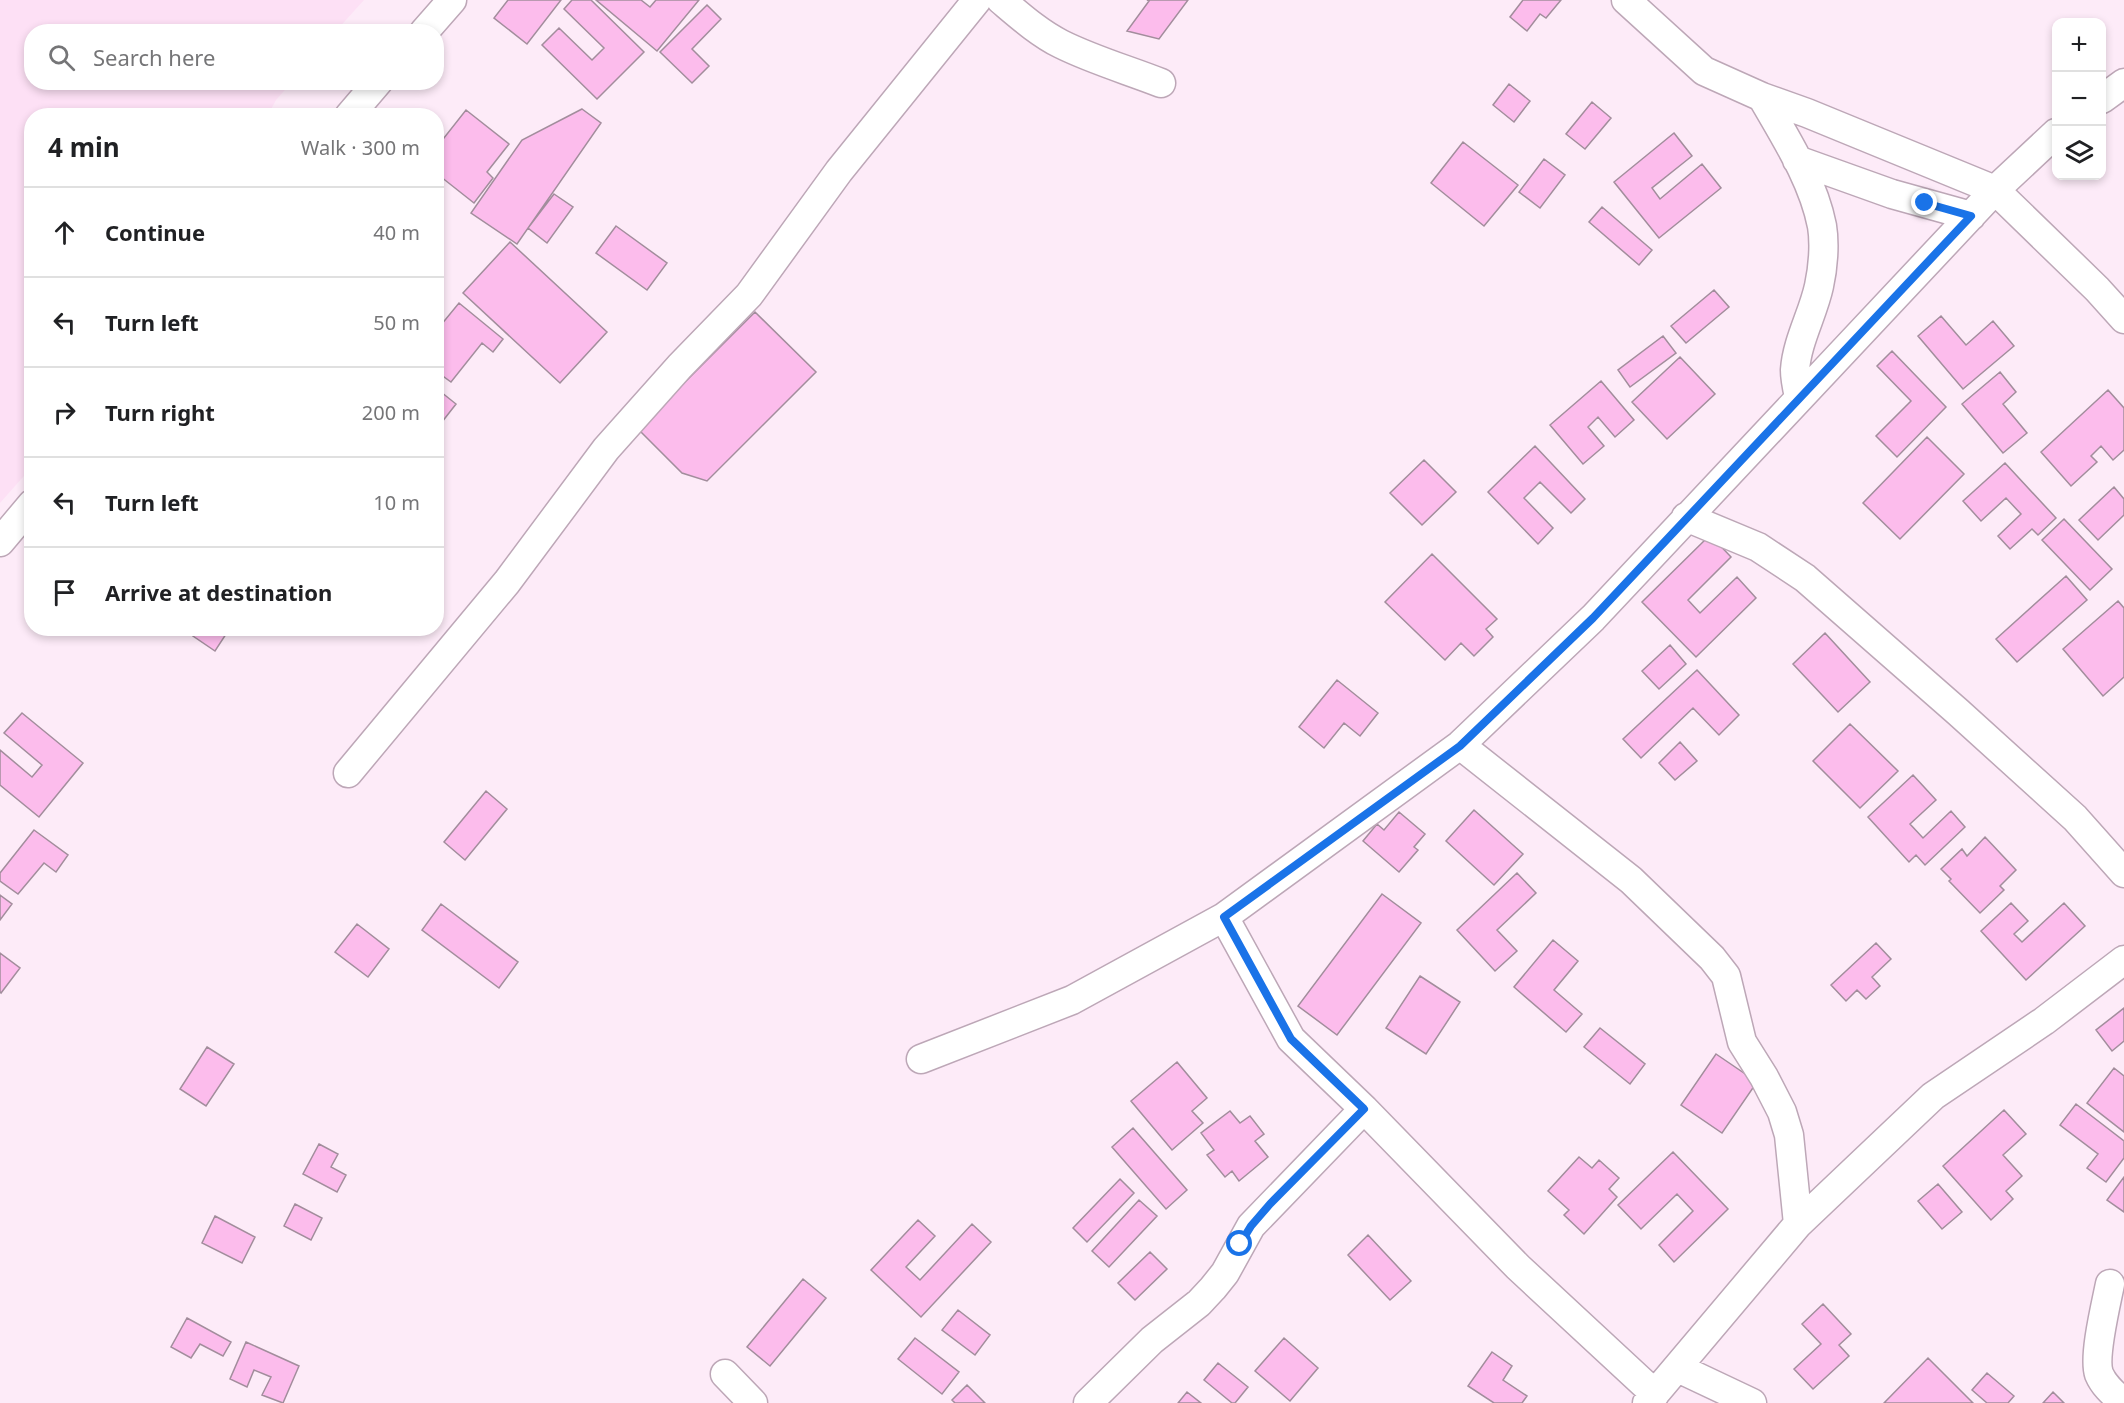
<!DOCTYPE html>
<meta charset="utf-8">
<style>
body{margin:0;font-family:"Noto Sans",sans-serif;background:#f2f2f2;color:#202124}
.controls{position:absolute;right:18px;top:18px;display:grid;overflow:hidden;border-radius:12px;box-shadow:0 3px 9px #0003}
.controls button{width:54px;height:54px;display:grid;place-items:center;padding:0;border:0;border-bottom:2px solid #e0e0e0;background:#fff;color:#202124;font:30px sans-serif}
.stop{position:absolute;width:18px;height:18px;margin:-14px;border:4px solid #1a73e8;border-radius:50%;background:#fff}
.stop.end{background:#1a73e8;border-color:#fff;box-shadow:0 2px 6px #0008}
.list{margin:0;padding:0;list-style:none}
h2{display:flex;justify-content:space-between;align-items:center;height:78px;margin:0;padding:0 24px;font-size:26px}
h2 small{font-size:20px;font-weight:400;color:#757577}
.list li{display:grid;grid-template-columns:39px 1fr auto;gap:18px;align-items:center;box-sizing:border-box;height:90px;padding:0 24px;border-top:2px solid #e0e0e0}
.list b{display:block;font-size:22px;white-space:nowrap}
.list em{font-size:20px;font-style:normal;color:#757577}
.icon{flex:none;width:33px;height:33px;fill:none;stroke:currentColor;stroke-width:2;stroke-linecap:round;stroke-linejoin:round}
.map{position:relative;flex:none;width:2124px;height:1403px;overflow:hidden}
.search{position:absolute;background:#fff;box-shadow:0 3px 9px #0003;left:24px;top:24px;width:420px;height:66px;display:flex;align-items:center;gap:15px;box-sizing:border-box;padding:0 21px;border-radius:24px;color:#757577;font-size:22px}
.panel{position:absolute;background:#fff;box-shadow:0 3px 9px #0003;left:24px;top:108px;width:420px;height:528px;border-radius:24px}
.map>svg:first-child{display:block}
.built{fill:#fde0f5}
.building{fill:#fcbcec;stroke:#a28d9c;stroke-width:1.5}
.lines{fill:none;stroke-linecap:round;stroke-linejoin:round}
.street-casing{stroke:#bda7b7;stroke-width:31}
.street{stroke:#fff;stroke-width:28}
.route{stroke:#1a73e8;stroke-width:8}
</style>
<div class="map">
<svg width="2124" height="1403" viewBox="0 0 2124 1403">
<rect width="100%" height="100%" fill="#fdebf8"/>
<path class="built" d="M0,0H364L336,31L32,32V82L291,83L276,100L268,115L32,116L31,468L0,503Z"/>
<path class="building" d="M508,0H561L527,44L494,18Z
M572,0H591L644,52L597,99L542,45L559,28L592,60L604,48L564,9Z
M596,0H641L650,7L656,0H699L657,51Z
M1147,0H1188L1159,39L1127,31L1149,1Z
M1523,0H1561L1546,18L1540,14L1527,31L1510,17Z
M707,5L721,19L692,49L709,66L692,83L660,52Z
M1509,84L1530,101L1514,122L1493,105Z
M1592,102L1611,118L1585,149L1566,134Z
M582,109L601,123L517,244L471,213L522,140Z
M466,110L509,144L487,172L493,178L474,203L436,173V148Z
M1674,133L1692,156L1652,188L1660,199L1702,164L1721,188L1659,238L1614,182Z
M1463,142L1518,185L1484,226L1431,183Z
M1544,159L1565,175L1540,208L1519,192Z
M554,194L573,207L547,243L528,228Z
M1602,207L1652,250L1639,265L1589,222Z
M616,226L667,263L647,290L596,253Z
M510,242L607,332L560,383L463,293Z
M1714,290L1729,307L1686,343L1671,326Z
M459,303L503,339L493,352L482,343L451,382L436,371V331Z
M755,312L816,372L707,481L682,473L638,429Z
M1941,316L1966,345L1993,321L2014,346L1963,389L1918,336Z
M1663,336L1676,353L1630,387L1618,370Z
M1892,351L1946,407L1897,457L1876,436L1911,401L1877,366Z
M1680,357L1715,394L1667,439L1632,402Z
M2000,372L2016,392L2003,404L2027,433L2003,453L1962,404Z
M1601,381L1634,420L1615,437L1598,417L1588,427L1604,446L1583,464L1550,425Z
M436,388L456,404L442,422L436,418Z
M2108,390L2124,408V450L2113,460L2101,446L2091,456L2097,462L2071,486L2041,452Z
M1927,437L1964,474L1900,539L1863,503Z
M1535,446L1585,499L1571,513L1540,482L1524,498L1553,528L1538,544L1488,492Z
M1424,460L1456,492L1422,525L1390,493Z
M2005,463L2056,518L2038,535L2032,529L2010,549L1998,536L2021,514L2006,498L1981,521L1963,501Z
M2114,487L2124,499V515L2098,540L2079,520Z
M2064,519L2112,569L2090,590L2042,540Z
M1710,535L1731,557L1688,600L1700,613L1737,577L1756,598L1696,657L1642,602Z
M1432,554L1497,619L1486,629L1493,637L1474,656L1461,643L1445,660L1385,602Z
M2066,576L2087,600L2017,662L1996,639Z
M2118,601L2124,608V677L2103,696L2063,649Z
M198,628H230L215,651L193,636Z
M1825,633L1870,682L1838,712L1793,664Z
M1670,645L1686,664L1659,689L1642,671Z
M1697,670L1739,715L1719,735L1693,708L1641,758L1623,739Z
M1337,680L1378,713L1360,736L1344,723L1324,748L1299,727Z
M22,713L83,763L39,817L0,785V750L32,777L42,765L4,733Z
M1850,724L1898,771L1860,808L1813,761Z
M1680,742L1697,761L1675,780L1659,763Z
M1913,775L1936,800L1910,824L1923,838L1951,811L1965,827L1925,865L1916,855L1909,862L1868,817Z
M486,791L507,809L465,860L444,842Z
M1474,810L1523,854L1494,885L1446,841Z
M1399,812L1425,834L1414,847L1418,850L1399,872L1363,841L1377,824L1384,830Z
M34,830L68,855L56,872L44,863L18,894L0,881V873Z
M1985,837L2016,870L2000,886L2004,890L1980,913L1949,881L1951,879L1941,869L1962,849L1967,856Z
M1517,873L1536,893L1497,930L1517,951L1495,971L1457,930Z
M1382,894L1421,923L1337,1035L1298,1006Z
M0,895L12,904L0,920Z
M2011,903L2028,921L2014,934L2022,942L2064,903L2085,926L2026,980L1981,931Z
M441,904L518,962L499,988L422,930Z
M357,924L389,949L368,977L335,952Z
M1553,940L1578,961L1554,990L1582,1014L1566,1032L1514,987Z
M1876,943L1891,959L1872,977L1880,986L1866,999L1857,990L1846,1001L1831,985Z
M0,953L20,968L1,993L0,992Z
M1420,976L1460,1002L1426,1054L1386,1028Z
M2124,1008V1041L2112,1051L2096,1030Z
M1600,1028L1645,1064L1630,1084L1584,1047Z
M207,1047L234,1064L206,1106L180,1089Z
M1716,1054L1757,1082L1722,1133L1681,1105Z
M1177,1062L1207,1098L1192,1111L1203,1123L1172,1150L1131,1101Z
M2114,1068L2124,1076V1132L2087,1103Z
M2076,1104L2124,1141V1158L2106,1182L2087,1168L2098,1154L2060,1125Z
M2004,1110L2026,1134L2003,1155L2022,1176L2006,1191L2013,1199L1991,1220L1943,1166Z
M1230,1111L1240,1123L1250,1116L1264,1134L1255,1141L1268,1157L1239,1181L1232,1171L1225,1177L1207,1155L1214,1150L1201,1133Z
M1133,1128L1187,1190L1166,1209L1112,1147Z
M319,1144L338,1154L331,1167L346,1175L337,1192L303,1174Z
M1673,1152L1728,1209L1674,1262L1659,1245L1693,1211L1677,1194L1641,1229L1618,1205Z
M1579,1157L1592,1168L1599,1160L1619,1178L1609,1189L1617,1197L1584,1234L1564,1215L1569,1210L1548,1191Z
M2124,1177V1212L2107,1200Z
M1120,1179L1134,1193L1087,1242L1073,1228Z
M1938,1184L1962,1212L1942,1229L1918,1201Z
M1139,1200L1157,1216L1109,1267L1092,1251Z
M295,1204L322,1218L311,1240L284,1226Z
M215,1216L255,1237L242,1263L202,1243Z
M918,1220L935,1236L906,1267L920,1280L972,1224L991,1242L921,1317L871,1270Z
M1368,1235L1411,1281L1390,1300L1348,1255Z
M1150,1252L1167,1269L1135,1300L1118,1283Z
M803,1279L826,1298L770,1366L747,1347Z
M1823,1304L1851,1334L1839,1345L1849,1356L1813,1389L1794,1369L1821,1344L1802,1324Z
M958,1310L990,1335L975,1355L942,1330Z
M187,1318L231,1342L223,1356L200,1344L191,1358L171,1347Z
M915,1338L959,1372L942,1394L898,1359Z
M1284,1338L1318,1368L1290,1401L1255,1371Z
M246,1342L299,1366L283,1403L262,1395L271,1377L254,1370L247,1387L230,1379Z
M1492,1352L1512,1366L1503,1380L1527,1396L1522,1403H1494L1468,1386Z
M1928,1358L1973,1403H1884Z
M1218,1363L1248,1387L1235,1403H1232L1204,1380Z
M1987,1373L2014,1396L2008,1403H1987L1972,1390Z
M967,1385L985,1403H955L952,1400Z
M1187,1392L1201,1403H1178Z
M2053,1392L2064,1403H2043Z"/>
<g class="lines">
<defs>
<path id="street" d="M1001,0C1020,16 1039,33 1061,44C1093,60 1128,70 1161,83
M1626,0L1704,71L1762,97L1807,113L1995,190L2097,289L2124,319
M424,32L452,0
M1762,97C1785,137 1813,180 1822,226C1825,244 1823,268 1819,286C1813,314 1797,341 1795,370C1795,379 1797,388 1799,397
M2102,99L2124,83
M349,116L378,82
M1797,160L1892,194L1971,216
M1686,517L1758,547L1805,578L1958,712L2075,818L2124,873
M0,542L32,504
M1460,745L1631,880L1712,958L1726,976L1742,1042L1764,1077L1782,1112L1789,1135L1798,1224
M348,773L507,582L606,449L680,366L749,295L839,171L977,0
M1224,917L1291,1039L1364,1109L1518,1267L1655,1394
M921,1059L1072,1000L1224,917L1460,745L1593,618L1995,190L2056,133
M2110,1284C2106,1304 2093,1357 2099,1374C2104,1386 2114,1394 2124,1403
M1678,1368L1752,1403
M725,1374L753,1403
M1088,1403L1152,1340L1199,1303L1213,1288L1225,1273L1251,1226L1364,1109
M1647,1403L1798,1224L1933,1096L2044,1021L2124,960"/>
</defs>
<use href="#street" class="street-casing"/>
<use href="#street" class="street"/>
</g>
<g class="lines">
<path class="route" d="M1240,1244L1251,1226L1270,1204L1364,1109L1291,1039L1224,917L1460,746L1593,618L1971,216L1925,203"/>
</g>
</svg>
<div class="controls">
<button>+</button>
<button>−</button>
<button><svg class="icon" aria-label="layers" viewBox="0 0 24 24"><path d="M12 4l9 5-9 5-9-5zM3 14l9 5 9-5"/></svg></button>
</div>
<div class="stop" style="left:1240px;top:1244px"></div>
<div class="stop end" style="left:1925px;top:203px"></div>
<div class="search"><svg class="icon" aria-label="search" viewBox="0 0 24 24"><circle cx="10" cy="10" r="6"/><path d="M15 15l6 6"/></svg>Search here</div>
<section class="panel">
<h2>4 min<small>Walk · 300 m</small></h2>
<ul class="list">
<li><svg class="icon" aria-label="ahead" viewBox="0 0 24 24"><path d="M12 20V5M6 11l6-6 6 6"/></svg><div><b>Continue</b></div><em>40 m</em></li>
<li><svg class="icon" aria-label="left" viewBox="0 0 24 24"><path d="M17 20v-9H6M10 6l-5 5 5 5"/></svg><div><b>Turn left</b></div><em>50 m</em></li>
<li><svg class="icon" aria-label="right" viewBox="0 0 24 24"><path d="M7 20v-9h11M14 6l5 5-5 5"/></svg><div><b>Turn right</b></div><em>200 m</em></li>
<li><svg class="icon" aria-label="left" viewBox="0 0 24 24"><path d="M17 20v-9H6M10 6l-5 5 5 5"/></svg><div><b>Turn left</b></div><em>10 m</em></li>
<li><svg class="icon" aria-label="arrive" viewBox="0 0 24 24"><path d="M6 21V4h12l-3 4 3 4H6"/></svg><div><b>Arrive at destination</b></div></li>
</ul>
</section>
</div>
